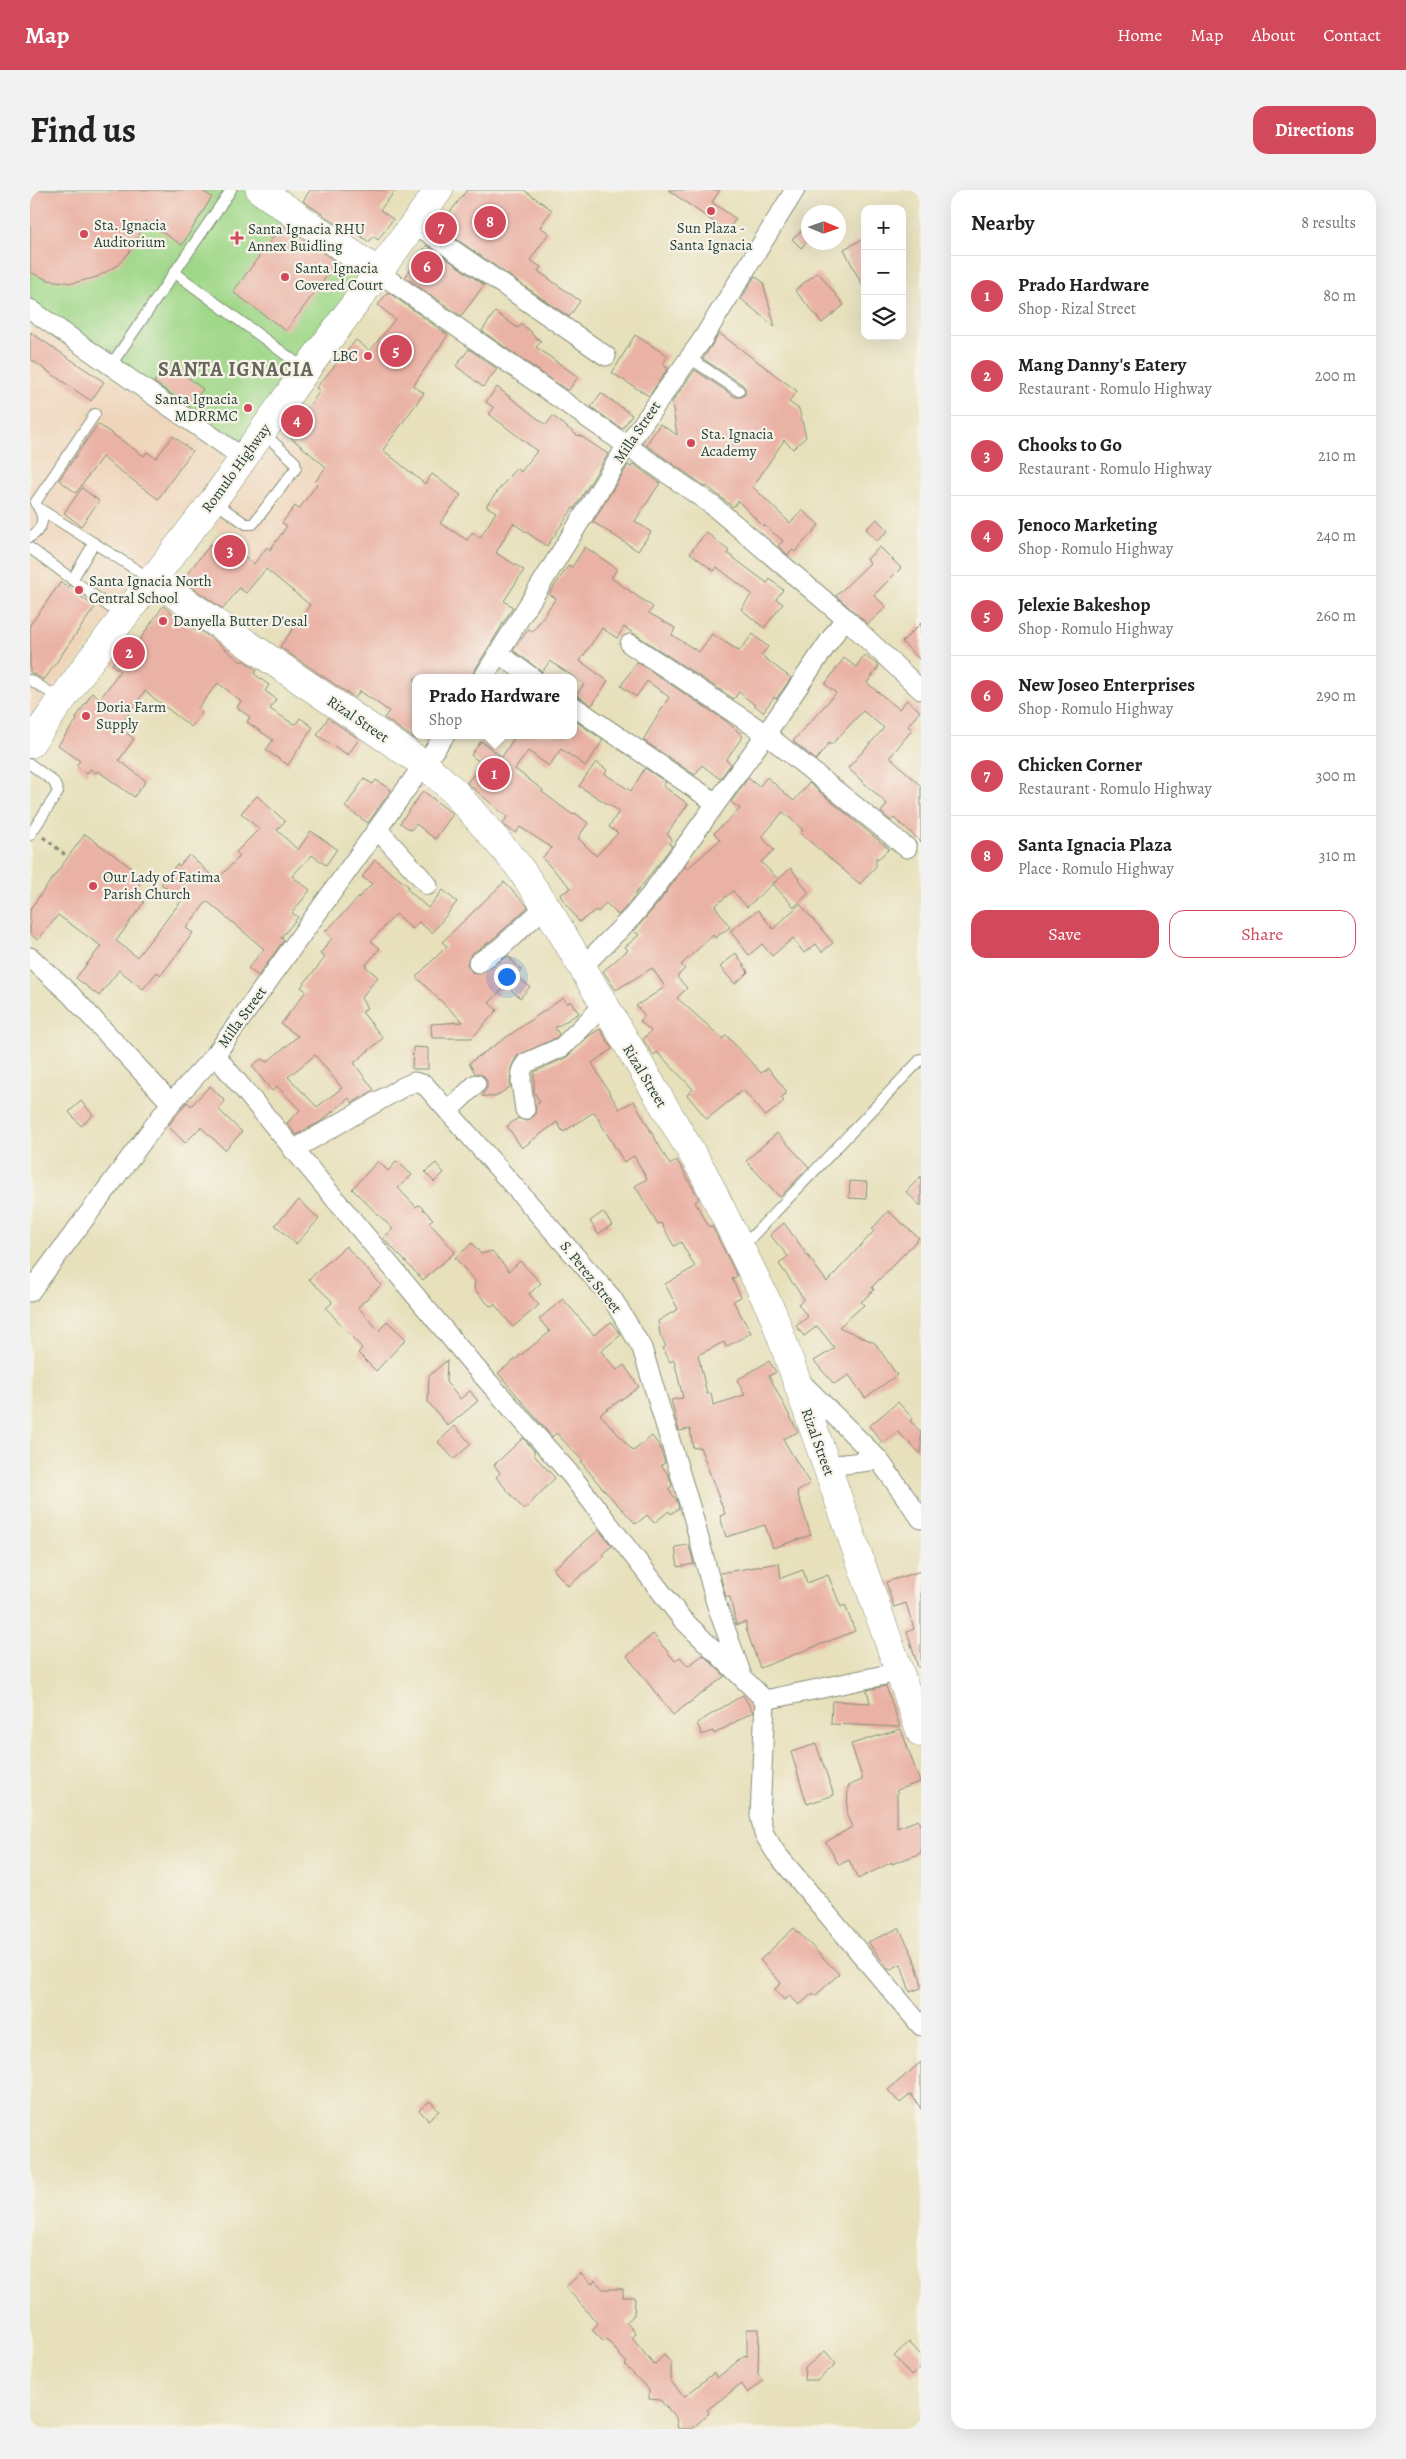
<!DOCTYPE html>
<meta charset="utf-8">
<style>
body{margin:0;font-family:Alegreya,serif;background:#f2f2f2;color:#222}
.controls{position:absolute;right:15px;top:15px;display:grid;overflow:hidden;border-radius:10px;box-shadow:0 5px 20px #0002}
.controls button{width:45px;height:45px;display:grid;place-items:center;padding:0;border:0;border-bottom:1px solid #e0e0e0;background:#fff;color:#222;font:25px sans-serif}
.compass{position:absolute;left:771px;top:15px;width:45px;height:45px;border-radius:50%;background:#fff;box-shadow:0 5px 20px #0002;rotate:92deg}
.you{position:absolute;left:476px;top:786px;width:18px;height:18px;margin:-12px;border:4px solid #fff;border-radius:50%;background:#1a73e8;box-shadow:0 0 0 8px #1a73e833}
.badge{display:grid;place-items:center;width:32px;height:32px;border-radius:50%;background:#d1495b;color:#fff;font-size:16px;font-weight:700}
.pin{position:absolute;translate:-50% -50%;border:2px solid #fff;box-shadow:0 1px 5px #0006}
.popup{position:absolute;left:382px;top:484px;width:165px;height:65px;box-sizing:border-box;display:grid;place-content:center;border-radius:10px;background:#fff;filter:drop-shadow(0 1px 4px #0005);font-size:16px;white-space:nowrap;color:#767676}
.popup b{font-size:19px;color:#222}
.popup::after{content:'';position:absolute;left:50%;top:100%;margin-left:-10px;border:10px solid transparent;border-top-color:#fff}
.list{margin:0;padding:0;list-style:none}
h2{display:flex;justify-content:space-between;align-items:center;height:65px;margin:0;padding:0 20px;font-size:21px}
h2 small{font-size:16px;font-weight:400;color:#767676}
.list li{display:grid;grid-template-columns:32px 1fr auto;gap:15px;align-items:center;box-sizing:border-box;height:80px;padding:0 20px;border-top:1px solid #e0e0e0}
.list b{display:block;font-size:19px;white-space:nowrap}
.list p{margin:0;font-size:16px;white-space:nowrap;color:#767676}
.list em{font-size:16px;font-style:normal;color:#767676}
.actions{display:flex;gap:10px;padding:15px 20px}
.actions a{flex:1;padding:11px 0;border:1px solid #d1495b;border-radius:15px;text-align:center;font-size:18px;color:#d1495b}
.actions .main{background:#d1495b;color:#fff}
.icon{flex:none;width:28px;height:28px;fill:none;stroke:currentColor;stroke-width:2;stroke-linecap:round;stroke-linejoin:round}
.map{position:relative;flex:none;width:891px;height:2239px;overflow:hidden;border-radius:15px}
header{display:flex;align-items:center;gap:30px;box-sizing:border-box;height:70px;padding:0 25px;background:#d1495b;color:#fff}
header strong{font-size:24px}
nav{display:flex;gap:28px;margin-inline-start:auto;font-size:18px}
.intro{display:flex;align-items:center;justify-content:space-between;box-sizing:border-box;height:120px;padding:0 30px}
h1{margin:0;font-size:35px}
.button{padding:12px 22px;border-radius:15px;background:#d1495b;color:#fff;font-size:18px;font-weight:700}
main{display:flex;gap:30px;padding:0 30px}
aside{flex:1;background:#fff;border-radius:15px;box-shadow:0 5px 20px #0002}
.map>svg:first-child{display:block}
.built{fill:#efd6bb}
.green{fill:#a0d88a;stroke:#608a5f}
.building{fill:#eab2a5;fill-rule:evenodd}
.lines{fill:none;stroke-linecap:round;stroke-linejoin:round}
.lane-casing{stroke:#838e78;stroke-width:12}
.street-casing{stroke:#838e78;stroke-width:21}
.secondary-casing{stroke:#838e78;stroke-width:29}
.highway-casing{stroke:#838e78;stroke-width:29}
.path{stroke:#838e78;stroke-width:3;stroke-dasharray:4 4;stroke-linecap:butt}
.lane{stroke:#fff;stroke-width:10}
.street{stroke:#fff;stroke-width:19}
.secondary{stroke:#fff;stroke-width:28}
.highway{stroke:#fff;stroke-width:28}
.poi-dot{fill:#d1495b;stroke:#f7f3e8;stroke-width:2}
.labels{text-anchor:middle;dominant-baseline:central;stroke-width:4.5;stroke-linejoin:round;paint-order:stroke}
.poi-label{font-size:15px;fill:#1f3d34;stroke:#f7f3e8;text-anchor:start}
.street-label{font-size:15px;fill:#1f3d34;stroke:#f7f3e8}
.district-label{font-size:20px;font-weight:bold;letter-spacing:1px;fill:#66665c;stroke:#f7f3e8}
</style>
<header>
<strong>Map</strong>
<nav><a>Home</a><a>Map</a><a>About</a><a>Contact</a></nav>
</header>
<div class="intro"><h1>Find us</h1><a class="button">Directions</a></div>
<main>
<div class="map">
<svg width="891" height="2239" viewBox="0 0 891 2239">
<rect width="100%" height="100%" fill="#f7f3e8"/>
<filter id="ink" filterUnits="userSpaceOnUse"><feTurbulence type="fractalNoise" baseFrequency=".02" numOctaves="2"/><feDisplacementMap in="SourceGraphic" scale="10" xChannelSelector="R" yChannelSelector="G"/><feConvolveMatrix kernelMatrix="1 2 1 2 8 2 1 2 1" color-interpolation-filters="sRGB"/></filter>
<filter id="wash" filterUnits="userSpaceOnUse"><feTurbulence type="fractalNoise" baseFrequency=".0096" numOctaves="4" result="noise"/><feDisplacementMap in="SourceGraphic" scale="20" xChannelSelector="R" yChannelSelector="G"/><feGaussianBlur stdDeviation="1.12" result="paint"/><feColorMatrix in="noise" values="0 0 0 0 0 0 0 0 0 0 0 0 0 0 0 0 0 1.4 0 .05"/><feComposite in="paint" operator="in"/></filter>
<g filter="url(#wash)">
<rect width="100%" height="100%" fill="#e7e0bb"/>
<path class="built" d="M0,133L196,266L0,535Z
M242,241L407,368L395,390L471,440L440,488H390L382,483L373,492L175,331Z"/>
<path class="green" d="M0,0H226L345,83L212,264L0,119Z"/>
<g id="blocks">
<path class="building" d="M0,0H171L182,7L152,55L115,31L104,56L88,75L67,87L43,93L18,90L0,82Z
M280,0H366L350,20L363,29L348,50L343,46L339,52L325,42L323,45L273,11Z
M437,0H494L522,20L510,37L519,43L500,70L511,77L508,81L550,111L539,127L409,37Z
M638,0H690L682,12L706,29L697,41Z
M252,35L307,72L256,141L203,102Z
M772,40L778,48V51L771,58L762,49Z
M835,48V101L814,59Z
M397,55L454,95L431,126L375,87Z
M788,82L814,115L792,133L765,100Z
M725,86L733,92L745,137L711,109Z
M358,102L418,145L383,196L394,203L353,260L395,294L402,284L431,305L410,333L437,350L442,342L450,348L466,322L456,316L486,278L491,282L507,261L459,224L464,218L456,212L467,197L516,235L523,226L548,246L549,245L578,264L544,319L543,318L517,356L483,333L466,363L494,380L474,411L483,417L440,488H385V549L354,528L359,521L330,501L325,508L250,457L280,415L236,379L216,403L209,398L193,419L152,390L181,354L192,363L199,354L224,374L237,357L240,360L257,336L252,333L265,316L269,319L287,294L285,292L296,277L254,242L267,225L271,227L290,201L286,198L326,150L340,161L365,129L348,115Z
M465,122L488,138L491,134L502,142L501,144L511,151L506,157L548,187L538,201L452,141Z
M0,142L74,192L61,211L0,169Z
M689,143L767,201L759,212L769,219L776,247L763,259L754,250L723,297L760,333L772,320L789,335L765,362L762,360L758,365L748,356L753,351L734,335L733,336L708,311L703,317L677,296L676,297L616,255L630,234L647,245L642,212L665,180L705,207H712L715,204V198L713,195L673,169Z
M605,145L638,166L632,175L638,178L619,206L582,183Z
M439,159L467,179L453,197L426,176Z
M135,178L143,185L147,179L173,199L159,217L124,192Z
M571,203L602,225L592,239L561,217Z
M68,234L114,266L117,262L126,268L143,246L162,261L128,309L72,267L46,303L29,290Z
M603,274L630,293L605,331L621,342L608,361L563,332L598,275L601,277Z
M52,298L69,311L51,336L34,323Z
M847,329L858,341L847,351L836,339Z
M676,342L699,361L697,363L737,393L740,389L753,400L746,409L753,414L734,438L711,419L722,404L687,377L684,381L660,363Z
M555,357L587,379L581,388L623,417L619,423L645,438L642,445L669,462L682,444L709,461L723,444L738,457L731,465L761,488L746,509L744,507L733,522L709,502L704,509L594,437L587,448L572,438L550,471L578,491L562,515L546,505L554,494L520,471L512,482L483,460L499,439L503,442L526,408L519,404L539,375L542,377Z
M850,357L871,378L844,405L856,417L838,434L806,406L840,373L837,369Z
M31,392L65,417L14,490L0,482V435Z
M133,416L168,442L169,440L184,450L211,472L213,470L227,480L224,484L239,495L235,501L246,509L240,519L265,535L270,528L283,537L258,575L236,560L243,550L217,532L220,527L207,518L211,511L188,493L167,519L172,523L161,537L115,501L89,537L104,549L89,570L116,591L104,607L68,581L66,583L60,579L57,584L46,575L50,571L28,555L47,530L46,528L62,503L70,509L90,481L82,475L96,456L102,461Z
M891,433V471L872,452Z
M834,465L849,476L837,493L869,519L877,510L890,521L878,536L882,540L860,567L891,596V652L864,628L861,631L851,622L857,614L818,578L854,538L833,521L801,555L799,553L786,570L763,551L806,503L795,494L814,468L826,477Z
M607,472L696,531L713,546L696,570L701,574L690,589L672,575L665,585L613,550L639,507L617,491L606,507L591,496Z
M298,528L329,549L318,565L287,545Z
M543,529L573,550L556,576L531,559L519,576L498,561L485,579L513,600L512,602L543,625L545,623L558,633L548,648L566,666L588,643L579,637L589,621L549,596L566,572L577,580L575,584L601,601L615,578L636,592L633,596L658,614L637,644L642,649L639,654L642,656L594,719L588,725L576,713L568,722L566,720L549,732L530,705L541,698L512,668L522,658L490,637L486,643L475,636L473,633L477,627L437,593L452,574L441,565L451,551L472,567L486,545H543Z
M737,587L764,611L779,593L859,659L848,669L846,667V676L830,694L770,643L773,640L753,622L732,647L744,660L731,672L748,689L717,717L703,701L685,716L700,737L685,748L683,745L651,775L655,778L647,787L657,798L647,808L693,849L696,845L731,883L738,878L757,902L751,908L754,911L736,926L713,900L677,929L657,905L663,899L627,862L624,865L619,859L613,849L621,841L610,831L615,825L606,816L635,797L622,778L586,800L573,781L598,760L595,757L609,745L604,741L630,711L655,676L657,679L690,650L684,643L710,619L701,612L718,588L729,597Z
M334,589L343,594L346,590L361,600L338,633L315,617Z
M393,601L423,624L405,649L386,634L381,640L370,633Z
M227,606L255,631L247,640L268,660L281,641L307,659L296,675L282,665L262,686L280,700L262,723L268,727L251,748L254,750L228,786L218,778L234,759L177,711L156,738L163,743L131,785L127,782L113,799L89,780L69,806L46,788L71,756L28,725L8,750L0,744V719L55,644L114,687L102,704L114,712L86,751L107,767L152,710L131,694L147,674L149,676L159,665L187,690L210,666L206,662L229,639L211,623Z
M345,670L378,696L377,699L398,718L413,700L427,712L402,743L389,732L382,739L366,724L341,751L350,758L335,776L348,787L331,808L337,818L332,822L353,848L324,873L344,900L322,913L319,908L290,932L266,945L257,933L270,920L247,896L242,901L222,876L231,869L237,872L268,846L251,834L276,801L271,797L295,768L290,764L302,748L295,742L342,694L332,687ZM285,865L312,898L287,917L258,887Z
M761,678L779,703L764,717L743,694Z
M474,692L498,717L462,750L441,764L437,774L443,783L449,784L478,766L491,780L486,785L500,797L490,808L476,795L459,813L467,820L442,848H402L401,834L433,832L386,787L417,756L412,752Z
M770,714L803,753L792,762L786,754L774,763L763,748L742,766L732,754L719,765L700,741L728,720L743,739Z
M706,763L718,782L705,794L690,777Z
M533,808L538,814L540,811L549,823L525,838L529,844L526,848L487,866L481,878L480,897L465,907L452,906L457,898V891L454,886L445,883L439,873Z
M570,839L582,859L562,873L589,919L604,911L640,975L647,970L669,1009L665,1012L679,1037L682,1036L707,1086L702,1089L711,1107L703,1111L721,1143L696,1157L694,1152L668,1165L677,1204L681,1203L683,1215L715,1205L707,1190L739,1171L746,1182L739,1186L768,1242L753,1249L780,1294L767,1302L781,1345L743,1358L735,1335L696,1347L690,1326L695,1324L670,1257L663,1258L660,1239L649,1241L641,1210L653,1208L644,1170L640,1172L633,1158L636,1156L630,1145L628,1131L648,1119L635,1094L665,1077L651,1052L644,1056L631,1033L628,1034L605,996L617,989L604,966L594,972L564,922L533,942L527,932L492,958L477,936L488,928L497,931L505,925L506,915L510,912L504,902V882L537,867L559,846Z
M383,857L398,858V879H382Z
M180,896L195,911L188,919L212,942L195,960L171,937L155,953L138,936L157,912L161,916Z
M51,911L63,925L51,936L39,922Z
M747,943L779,977L750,1007L716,971Z
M348,971L358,981L367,971L382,985L368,998L386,1017L389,1015L403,1029L399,1032L425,1062L393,1090L353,1048L363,1039L322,999Z
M406,973L414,983L404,992L395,982Z
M891,986V1016L876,1002Z
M820,991L837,992L836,1009L819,1008Z
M269,1010L289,1029L266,1054L245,1035Z
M858,1021L889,1048L842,1097L844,1100L831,1112L834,1115L809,1137L845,1153L867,1185L835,1208L819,1185L804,1194L784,1171L805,1158L787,1136L774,1146L766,1136L778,1127L768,1114L774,1109L749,1074L758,1066L740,1045L754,1033L797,1092L844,1041L842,1039Z
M573,1022L582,1035L568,1044L560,1031Z
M442,1053L451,1064L462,1061L479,1081L490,1071L511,1093L499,1104L509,1115L483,1137L465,1115L460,1116L444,1099L445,1091L425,1068Z
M316,1056L351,1095L328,1117L349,1141L357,1131L376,1149L346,1181L328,1163L332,1158L296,1118L302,1113L301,1110L279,1089Z
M533,1109L564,1145L581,1132L591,1145L571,1161L587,1180L594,1175L609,1197L570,1224L603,1261L622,1246L630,1257L635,1273L631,1275L639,1285L642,1296L638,1299L646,1309L649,1318L641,1324L639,1321L624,1333L617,1325L606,1334L573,1299L551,1272L553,1271L526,1243L522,1247L468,1183L520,1142L509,1129Z
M417,1170L416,1192L430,1209L440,1201L448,1211L418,1236L398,1212L399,1186Z
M868,1212L883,1229L880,1231L891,1242V1264L868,1242L853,1253L839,1236Z
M425,1236L441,1254L424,1269L408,1252Z
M493,1248L505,1262L503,1264L525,1288L494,1320L466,1287L470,1283L464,1275Z
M569,1340L582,1356L572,1364L575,1366L538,1396L523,1379Z
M659,1355L664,1374L648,1377L645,1357Z
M749,1373L751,1388L773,1380L777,1393L798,1385L811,1417L815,1415L825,1441L730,1478L716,1439V1432L706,1435L700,1407H696L690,1383Z
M891,1381V1477H888L877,1442L884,1439L876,1413L864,1417L856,1392Z
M623,1444L645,1471L650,1467L658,1476L673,1465L695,1486L643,1525L597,1466Z
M856,1496L870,1537L801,1534L802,1511L840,1513L837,1500Z
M713,1505L723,1522L684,1544L683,1541L672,1545L667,1533Z
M871,1539L890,1592L867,1600V1638L888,1630L891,1637V1663L862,1674V1672L828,1689L819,1670L809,1675L796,1652L822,1637L817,1626L818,1596L832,1590V1587L821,1554Z
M786,1554L804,1605L777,1614L761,1562Z
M764,1738L809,1784L785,1806L783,1803L769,1815L760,1806L754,1810L745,1799L751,1793L730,1770Z
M869,1738L883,1766L891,1791V1798L880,1802L871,1774L859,1780L838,1752Z
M891,1872V1919L881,1904L870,1913L858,1900Z
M400,1911L409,1921L398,1930L389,1920Z
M551,2083L562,2094L565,2090L573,2099H593V2107H605L604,2125L596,2132L606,2144L602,2148L624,2175L634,2165L641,2173V2191L652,2205L655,2206L684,2183L687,2188L715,2165L717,2167V2139H729L728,2184L733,2191L718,2203L711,2194L677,2220L679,2223L662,2239H648L646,2228L630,2210L619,2209V2200L595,2175L597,2173L577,2150L574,2152L562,2140L568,2134L536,2097Z
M879,2152L891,2165V2178L881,2186L864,2166Z
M795,2161L806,2174L788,2190H774L775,2178Z"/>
</g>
</g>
<g filter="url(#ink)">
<use href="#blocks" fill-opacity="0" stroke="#838e78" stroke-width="1"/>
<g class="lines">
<defs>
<path id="lane" d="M144,82L275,179
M658,167L709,201
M81,175L201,0
M184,312L216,334H223L266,278L265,272L232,242
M5,313L65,224
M10,319L121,389
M0,347C12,340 16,329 8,317
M0,358L93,427
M42,390L64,353
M0,490L31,509
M0,574L24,592L28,602L0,645
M713,1056L891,869"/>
<path id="street" d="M384,33L576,166
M348,82L682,315L815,428
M0,119L213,268
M600,454L736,544L877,658
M469,464L503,488
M453,488L596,257L672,150L765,0
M543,516L686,613
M348,640L398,695
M0,767L40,804L141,913
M448,773L469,759L516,716
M551,778L602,727L621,704L736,544L815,428L891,500
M185,865L445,1177L541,1285L652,1429L735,1510
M495,920L491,892L492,879L496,873L532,857L573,816
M418,921L446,894
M263,960L373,897L384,892L395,895L582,1108L612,1158L663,1326L686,1413L711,1483
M0,1102L141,913L185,865L415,545
M770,1191L849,1270
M797,1276L849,1270L891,1329
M735,1510L730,1626L734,1644L746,1663L891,1836
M735,1510L869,1482"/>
<path id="secondary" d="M230,0L348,82
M122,389L395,575L424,601L487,674L519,721L673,982L743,1124L891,1543"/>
<path id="highway" d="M0,554L62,468L183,311L276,180L409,0"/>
</defs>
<use href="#lane" class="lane-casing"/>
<use href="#street" class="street-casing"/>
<use href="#secondary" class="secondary-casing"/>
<use href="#highway" class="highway-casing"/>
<path class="path" d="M13,647L38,667"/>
<use href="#lane" class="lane"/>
<use href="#street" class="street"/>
<use href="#secondary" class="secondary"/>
<use href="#highway" class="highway"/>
</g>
</g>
<g class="poi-dot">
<circle cx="681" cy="21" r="5"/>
<circle cx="54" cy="44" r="5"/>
<path d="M204.5 40.5h5v5h5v5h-5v5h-5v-5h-5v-5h5z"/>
<circle cx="255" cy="87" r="5"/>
<circle cx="338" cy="166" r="5"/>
<circle cx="218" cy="218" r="5"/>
<circle cx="661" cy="253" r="5"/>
<circle cx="49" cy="400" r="5"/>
<circle cx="133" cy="431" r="5"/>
<circle cx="56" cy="526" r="5"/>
<circle cx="63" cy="696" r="5"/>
</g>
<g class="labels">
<g class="poi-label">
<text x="64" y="35">Sta. Ignacia<tspan x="64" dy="17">Auditorium</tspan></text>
<text x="681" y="38" text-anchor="middle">Sun Plaza -<tspan x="681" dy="17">Santa Ignacia</tspan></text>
<text x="218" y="39">Santa Ignacia RHU<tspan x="218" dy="17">Annex Buidling</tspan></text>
<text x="265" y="78">Santa Ignacia<tspan x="265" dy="17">Covered Court</tspan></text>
<text x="328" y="166" text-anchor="end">LBC</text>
<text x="208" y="209" text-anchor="end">Santa Ignacia<tspan x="208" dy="17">MDRRMC</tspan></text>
<text x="671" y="244">Sta. Ignacia<tspan x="671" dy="17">Academy</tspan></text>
<text x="59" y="391">Santa Ignacia North<tspan x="59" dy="17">Central School</tspan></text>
<text x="143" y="431">Danyella Butter D'esal</text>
<text x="66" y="517">Doria Farm<tspan x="66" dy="17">Supply</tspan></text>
<text x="73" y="687">Our Lady of Fatima<tspan x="73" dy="17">Parish Church</tspan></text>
</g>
<g class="street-label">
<text transform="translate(607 242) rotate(-56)">Milla Street</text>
<text transform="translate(206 278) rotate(-54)">Romulo Highway</text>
<text transform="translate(328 529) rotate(34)">Rizal Street</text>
<text transform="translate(212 827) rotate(-54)">Milla Street</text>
<text transform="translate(615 886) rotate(59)">Rizal Street</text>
<text transform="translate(561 1087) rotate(51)">S. Perez Street</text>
<text transform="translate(788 1252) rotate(70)">Rizal Street</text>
</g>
<g class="district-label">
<text x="206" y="179">SANTA IGNACIA</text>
</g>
</g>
</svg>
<div class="controls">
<button>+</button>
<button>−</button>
<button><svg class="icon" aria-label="layers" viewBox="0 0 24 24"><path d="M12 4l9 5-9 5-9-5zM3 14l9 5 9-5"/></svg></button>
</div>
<svg class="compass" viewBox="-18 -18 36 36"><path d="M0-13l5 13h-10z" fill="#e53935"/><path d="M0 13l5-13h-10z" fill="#767676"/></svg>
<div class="you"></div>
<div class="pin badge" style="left:464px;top:584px">1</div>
<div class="popup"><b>Prado Hardware</b>Shop</div>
<div class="pin badge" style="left:99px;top:463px">2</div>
<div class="pin badge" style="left:200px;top:361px">3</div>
<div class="pin badge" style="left:267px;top:231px">4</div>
<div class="pin badge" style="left:366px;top:161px">5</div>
<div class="pin badge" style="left:397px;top:77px">6</div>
<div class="pin badge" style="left:411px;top:38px">7</div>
<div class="pin badge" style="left:460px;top:32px">8</div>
</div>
<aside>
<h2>Nearby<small>8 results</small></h2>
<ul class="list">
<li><span class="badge">1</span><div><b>Prado Hardware</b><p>Shop · Rizal Street</p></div><em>80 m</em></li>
<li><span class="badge">2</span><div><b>Mang Danny's Eatery</b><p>Restaurant · Romulo Highway</p></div><em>200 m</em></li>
<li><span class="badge">3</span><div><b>Chooks to Go</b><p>Restaurant · Romulo Highway</p></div><em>210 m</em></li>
<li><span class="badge">4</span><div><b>Jenoco Marketing</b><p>Shop · Romulo Highway</p></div><em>240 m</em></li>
<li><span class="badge">5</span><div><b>Jelexie Bakeshop</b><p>Shop · Romulo Highway</p></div><em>260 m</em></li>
<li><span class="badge">6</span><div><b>New Joseo Enterprises</b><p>Shop · Romulo Highway</p></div><em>290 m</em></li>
<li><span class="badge">7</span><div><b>Chicken Corner</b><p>Restaurant · Romulo Highway</p></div><em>300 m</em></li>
<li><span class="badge">8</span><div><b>Santa Ignacia Plaza</b><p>Place · Romulo Highway</p></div><em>310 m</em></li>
</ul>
<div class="actions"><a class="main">Save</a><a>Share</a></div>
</aside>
</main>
